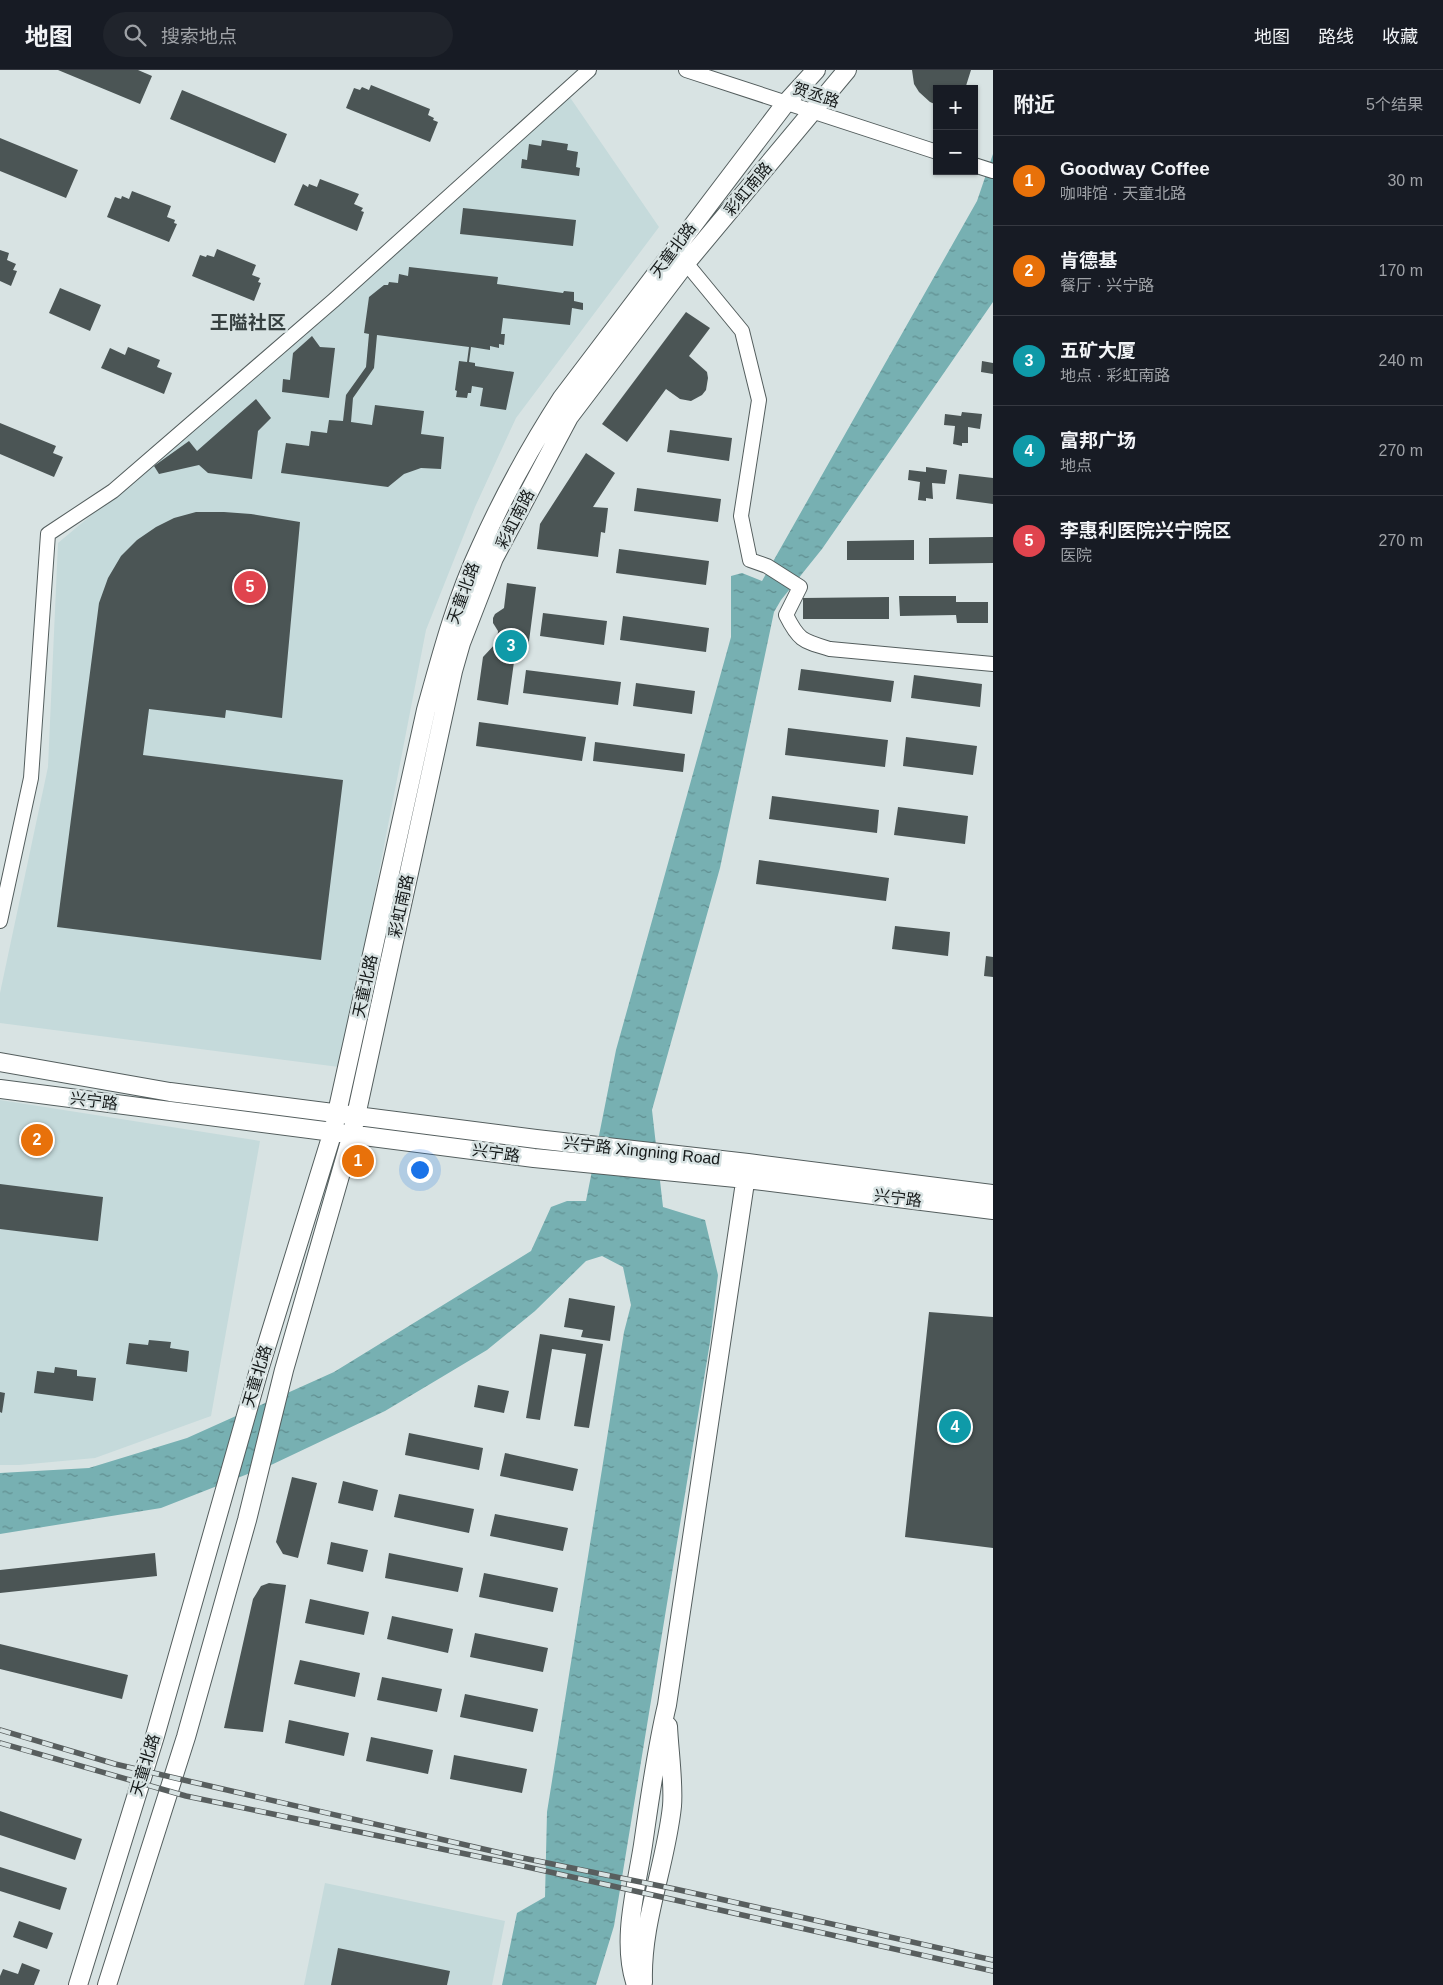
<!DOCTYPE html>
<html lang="zh">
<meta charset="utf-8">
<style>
body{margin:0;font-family:Helvetica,"Noto Sans SC",sans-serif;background:#20242c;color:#f1f3f6}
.controls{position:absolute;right:15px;top:15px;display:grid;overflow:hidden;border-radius:0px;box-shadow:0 1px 4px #0004}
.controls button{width:45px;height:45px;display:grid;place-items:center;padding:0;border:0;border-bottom:1px solid #363941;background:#171b24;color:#f1f3f6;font:25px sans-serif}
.you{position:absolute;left:419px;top:1099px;width:18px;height:18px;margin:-12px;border:4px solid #fff;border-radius:50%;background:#1a73e8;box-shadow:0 0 0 8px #1a73e833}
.badge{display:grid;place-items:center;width:32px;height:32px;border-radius:50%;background:#c397c7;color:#fff;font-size:16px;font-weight:700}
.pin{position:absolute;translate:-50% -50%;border:2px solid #fff;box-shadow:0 1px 5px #0006}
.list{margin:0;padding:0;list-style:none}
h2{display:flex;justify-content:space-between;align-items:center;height:65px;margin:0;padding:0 20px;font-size:21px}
h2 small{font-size:16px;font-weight:400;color:#9ea1a6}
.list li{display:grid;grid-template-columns:32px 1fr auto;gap:15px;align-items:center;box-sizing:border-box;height:90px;padding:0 20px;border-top:1px solid #363941}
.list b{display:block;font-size:19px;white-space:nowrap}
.list p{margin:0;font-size:16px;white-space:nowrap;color:#9ea1a6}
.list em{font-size:16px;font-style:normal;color:#9ea1a6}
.icon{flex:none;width:28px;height:28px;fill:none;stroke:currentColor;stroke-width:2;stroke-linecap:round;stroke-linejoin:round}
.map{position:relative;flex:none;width:993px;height:1915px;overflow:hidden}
header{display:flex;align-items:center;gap:30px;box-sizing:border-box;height:70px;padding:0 25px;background:#171b24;border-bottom:1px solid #363941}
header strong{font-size:24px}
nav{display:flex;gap:28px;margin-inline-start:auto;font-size:18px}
.search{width:350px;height:45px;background:#20242c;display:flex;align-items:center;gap:12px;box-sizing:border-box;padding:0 18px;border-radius:28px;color:#9ea1a6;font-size:19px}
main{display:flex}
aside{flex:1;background:#171b24}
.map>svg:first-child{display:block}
.built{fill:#c5dadb}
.water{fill:url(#water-ripples)}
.building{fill:#4b5555}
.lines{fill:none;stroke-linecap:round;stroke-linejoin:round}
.minor-casing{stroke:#545e5e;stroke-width:16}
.major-casing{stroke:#545e5e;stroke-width:20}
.minor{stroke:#fff;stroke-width:14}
.major{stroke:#fff;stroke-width:18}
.rail-casing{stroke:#585e5e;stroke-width:5.5}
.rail{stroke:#d8e3e3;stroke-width:4;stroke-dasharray:11;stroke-linecap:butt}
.labels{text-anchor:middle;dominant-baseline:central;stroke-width:5;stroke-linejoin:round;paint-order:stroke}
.street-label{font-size:16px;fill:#151919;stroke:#d8e3e3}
.quarter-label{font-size:19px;font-weight:bold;fill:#364040;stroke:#d8e3e3}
</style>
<header>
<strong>地图</strong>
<div class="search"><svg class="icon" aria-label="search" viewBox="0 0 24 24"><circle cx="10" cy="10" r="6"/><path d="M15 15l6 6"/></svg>搜索地点</div>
<nav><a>地图</a><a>路线</a><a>收藏</a></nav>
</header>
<main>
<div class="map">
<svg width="993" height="1915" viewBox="0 0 993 1915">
<defs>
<pattern id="water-ripples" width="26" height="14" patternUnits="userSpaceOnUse" patternTransform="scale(1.25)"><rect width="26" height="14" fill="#77b0b2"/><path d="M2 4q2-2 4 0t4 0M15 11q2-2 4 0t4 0" fill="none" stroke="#608e90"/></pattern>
</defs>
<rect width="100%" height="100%" fill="#d8e3e3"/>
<path class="built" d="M569,26L659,157L516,348L475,437L426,560L372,838L339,997L0,953V923L48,697L58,473L113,427Z
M0,1030L260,1071L211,1346L95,1388L19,1395H0Z
M325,1813L505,1851L492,1915H304Z"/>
<path class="water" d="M993,84V232L822,479L781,530L774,542L720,798L652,1040L663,1137L705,1150L718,1205L710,1272L614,1856L596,1915H502L517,1843L545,1827L547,1742L624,1262L631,1235L623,1197L602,1186L586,1191L535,1241L487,1280L385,1341L271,1395L161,1438L0,1464V1403L89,1398L187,1368L334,1302L531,1181L551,1137L567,1131H586L616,980L731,567V506L742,503L762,511L977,131Z"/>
<path class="building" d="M58,0H138L152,6L140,34Z
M912,0H971L965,19H937V35L930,32L919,22L914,14Z
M371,15L430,39L428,45L434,48L433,50L438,52L430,72L346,38L354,18L360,20L362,17L369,20Z
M182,20L287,64L275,93L170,49Z
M0,68L78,100L66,128L0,101Z
M542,70L568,74L567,80L578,82L576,97L580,98L579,106L521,98L522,89L527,90L529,74L541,76Z
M320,109L359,124L354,134L363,138L361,141L364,142L357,161L294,135L303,114L308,117L309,114L317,117Z
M132,121L171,136L167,147L175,150L174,153L177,154L169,172L107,147L115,127L121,129L122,126L129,129Z
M463,138L576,150L573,176L460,164Z
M217,179L256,195L252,205L260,208L258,212L261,213L254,231L192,206L200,185L206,187L207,185L214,187Z
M0,180L9,183L7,190L16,194L13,200L17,201L11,216L0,211Z
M409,197L498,207L497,214L563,223L564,221L574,222V231L583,233V240L572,238L570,255L503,248L501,264H505L504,275L499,274V278L490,276V280L471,277L469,292L475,293V296L514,302L506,340L480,336L483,318L472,316L471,323H468L467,328L456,327L457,321L455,320L459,291L467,292L469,277L377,265L374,298L353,328L351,352L372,355L375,335L424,341L421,364L444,367L441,399L421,398L404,404L388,417L281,403L286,373L309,376L311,361L327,363L329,350L343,351L346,325L366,297L369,264L364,263L369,227L384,215H388L389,212L398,213L399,204L408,206Z
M60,218L101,235L90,261L49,243Z
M686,242L710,258L689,286L707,302L708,308L706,320L702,325L691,331L680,329L666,319L627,372L602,354Z
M312,266L320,277L335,278L329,328L282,322L283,309L290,310L293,283Z
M128,277L160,290L157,297L172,303L164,324L101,298L110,278L125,285Z
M982,291L993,293V304L981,302Z
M256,329L271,348L258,361L252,409L208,403L199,395L159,404L154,396L189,371L197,381Z
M962,342L982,344L980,359L968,357V373H962V376L953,374L955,356L944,355L945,344L961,346Z
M0,353L56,376L53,383L63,387L54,407L0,384Z
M670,360L732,368L729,391L667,382Z
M586,383L615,403L593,437L608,438L605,463L601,462L598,487L537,479L540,454Z
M926,397L947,400L945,414L932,413L933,429L926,428V431L918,430L920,412L908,410L909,400L926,402Z
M959,404L993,408V434L956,429Z
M637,418L721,429L718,452L634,441Z
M196,442H224L251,444L300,452L282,648L226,640L225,648L149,639L143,685L343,710L321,890L57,857L99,533L108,508L121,486L137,470L156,457L174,448Z
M993,467V493L929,494V468Z
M914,470V490H847V471Z
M619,479L709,491L706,515L616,503Z
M507,513L536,517L528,579L514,592L508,635L477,630L483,587L497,572L498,561L493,553V548L495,544L504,538Z
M899,526H956V532H988V553H957L956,545L900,546Z
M889,527V549H803V528Z
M543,543L607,551L604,575L540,566Z
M623,546L709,558L706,582L620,570Z
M801,599L894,611L891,632L798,620Z
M526,600L621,612L618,635L523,623Z
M914,605L982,614L980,637L911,628Z
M636,613L695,621L692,644L633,636Z
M479,652L586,667L582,691L476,676Z
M788,658L888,670L885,697L785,685Z
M906,667L977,676L973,705L903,696Z
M595,672L685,684L683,702L593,691Z
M772,726L879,740L877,763L769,749Z
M898,737L968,746L965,774L894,765Z
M759,790L889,808L886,831L756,814Z
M895,856L950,862L948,886L892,879Z
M986,886L993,887V907L984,906Z
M0,1114L103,1127L98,1171L0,1159Z
M569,1228L615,1236L610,1271L581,1267L583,1260L564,1257Z
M929,1242L993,1247V1478L905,1467Z
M540,1264L603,1274L589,1358L574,1356L586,1284L552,1279L540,1350L526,1348Z
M149,1270L171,1272L170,1278L189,1281L187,1302L126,1294L129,1273L148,1275Z
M55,1297L77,1300V1306L96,1308L93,1331L34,1323L37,1301L54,1303Z
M478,1315L509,1321L504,1343L474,1337Z
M0,1322L5,1323L2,1343L0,1342Z
M409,1363L483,1378L479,1400L405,1385Z
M505,1383L578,1399L573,1421L500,1406Z
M292,1407L317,1413L298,1488L283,1484L276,1472Z
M343,1411L378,1420L373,1441L338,1433Z
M399,1424L474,1439L469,1463L394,1447Z
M495,1444L568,1458L563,1481L490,1466Z
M331,1472L368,1480L363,1502L327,1494Z
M155,1483L157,1506L0,1523V1500Z
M389,1483L463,1498L458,1522L385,1508Z
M484,1503L558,1518L553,1542L479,1527Z
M269,1513L286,1515L263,1662L224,1658L253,1529L261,1516Z
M310,1529L369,1542L364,1565L305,1553Z
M392,1546L453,1559L448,1583L387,1569Z
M475,1563L548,1578L543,1602L470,1587Z
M0,1574L128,1605L122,1629L0,1599Z
M300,1590L360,1603L355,1627L294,1614Z
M382,1607L442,1619L437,1642L377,1630Z
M465,1624L538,1639L533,1662L460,1647Z
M289,1650L349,1663L344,1686L285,1673Z
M371,1667L433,1680L428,1704L366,1691Z
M454,1685L527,1699L522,1723L450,1709Z
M0,1741L82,1769L75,1790L0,1765Z
M0,1797L67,1818L60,1840L0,1821Z
M19,1851L53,1863L47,1879L13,1867Z
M338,1878L450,1901L447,1915H331Z
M22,1893L40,1900L34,1915H0V1906L3,1899L18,1904Z"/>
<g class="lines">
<defs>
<path id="minor" d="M686,0L937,82
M974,95L993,101
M686,193L742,261L759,330L741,446L750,490L767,496L800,517L786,545C799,571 803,571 830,579L993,594
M0,851L31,708L48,464L113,421L334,230L589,0"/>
<path id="major" d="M0,992L170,1022L536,1069L748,1093L993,1124
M0,1019L534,1088L746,1109L993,1140
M643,1912C641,1852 666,1795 672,1736C674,1713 669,1680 668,1656
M78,1915L155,1666L259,1300L333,1061L426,640C441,586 456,529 480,478C503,427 531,376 562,328L785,34L816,0
M107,1915L186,1667L247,1450L284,1300L352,1064L453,601L461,573L494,488L569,347L686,193L847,0
M636,1915C621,1871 636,1820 643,1775C650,1727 656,1681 667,1635L747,1099"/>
</defs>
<use href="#minor" class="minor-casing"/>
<use href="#major" class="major-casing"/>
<use href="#minor" class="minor"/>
<use href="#major" class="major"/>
<defs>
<path id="rail" d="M0,1660L115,1694L188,1711L518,1787L675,1819L993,1890
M0,1673L186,1726L514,1794L993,1901"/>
</defs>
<use href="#rail" class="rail-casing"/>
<use href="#rail" class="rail"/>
</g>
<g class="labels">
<g class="street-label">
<text transform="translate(816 25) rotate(18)">贺丞路</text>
<text transform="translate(748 119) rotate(-50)">彩虹南路</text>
<text transform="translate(673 180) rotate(-53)">天童北路</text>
<text transform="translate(515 449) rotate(-63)">彩虹南路</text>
<text transform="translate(463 523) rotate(-70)">天童北路</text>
<text transform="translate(401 836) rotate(-78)">彩虹南路</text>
<text transform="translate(365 916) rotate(-78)">天童北路</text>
<text transform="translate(94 1031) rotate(7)">兴宁路</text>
<text transform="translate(642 1081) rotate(6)">兴宁路 Xingning Road</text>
<text transform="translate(496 1083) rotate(8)">兴宁路</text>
<text transform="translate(898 1128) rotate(7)">兴宁路</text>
<text transform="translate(257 1306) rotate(-73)">天童北路</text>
<text transform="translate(145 1695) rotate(-73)">天童北路</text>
</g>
<g class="quarter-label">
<text x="248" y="252">王隘社区</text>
</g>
</g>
</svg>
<div class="controls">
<button>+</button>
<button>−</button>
</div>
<div class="you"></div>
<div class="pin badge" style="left:358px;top:1091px;background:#e8710a">1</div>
<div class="pin badge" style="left:37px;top:1070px;background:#e8710a">2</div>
<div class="pin badge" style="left:511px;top:576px;background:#0f9aa8">3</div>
<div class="pin badge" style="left:955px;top:1357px;background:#0f9aa8">4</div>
<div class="pin badge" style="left:250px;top:517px;background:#e0444e">5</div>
</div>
<aside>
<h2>附近<small>5个结果</small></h2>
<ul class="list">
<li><span class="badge" style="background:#e8710a">1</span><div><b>Goodway Coffee</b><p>咖啡馆 · 天童北路</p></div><em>30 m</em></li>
<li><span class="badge" style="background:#e8710a">2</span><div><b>肯德基</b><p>餐厅 · 兴宁路</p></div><em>170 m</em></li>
<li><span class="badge" style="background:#0f9aa8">3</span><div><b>五矿大厦</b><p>地点 · 彩虹南路</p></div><em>240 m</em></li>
<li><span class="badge" style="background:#0f9aa8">4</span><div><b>富邦广场</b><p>地点</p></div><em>270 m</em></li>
<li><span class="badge" style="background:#e0444e">5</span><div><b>李惠利医院兴宁院区</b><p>医院</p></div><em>270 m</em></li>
</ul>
</aside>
</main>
